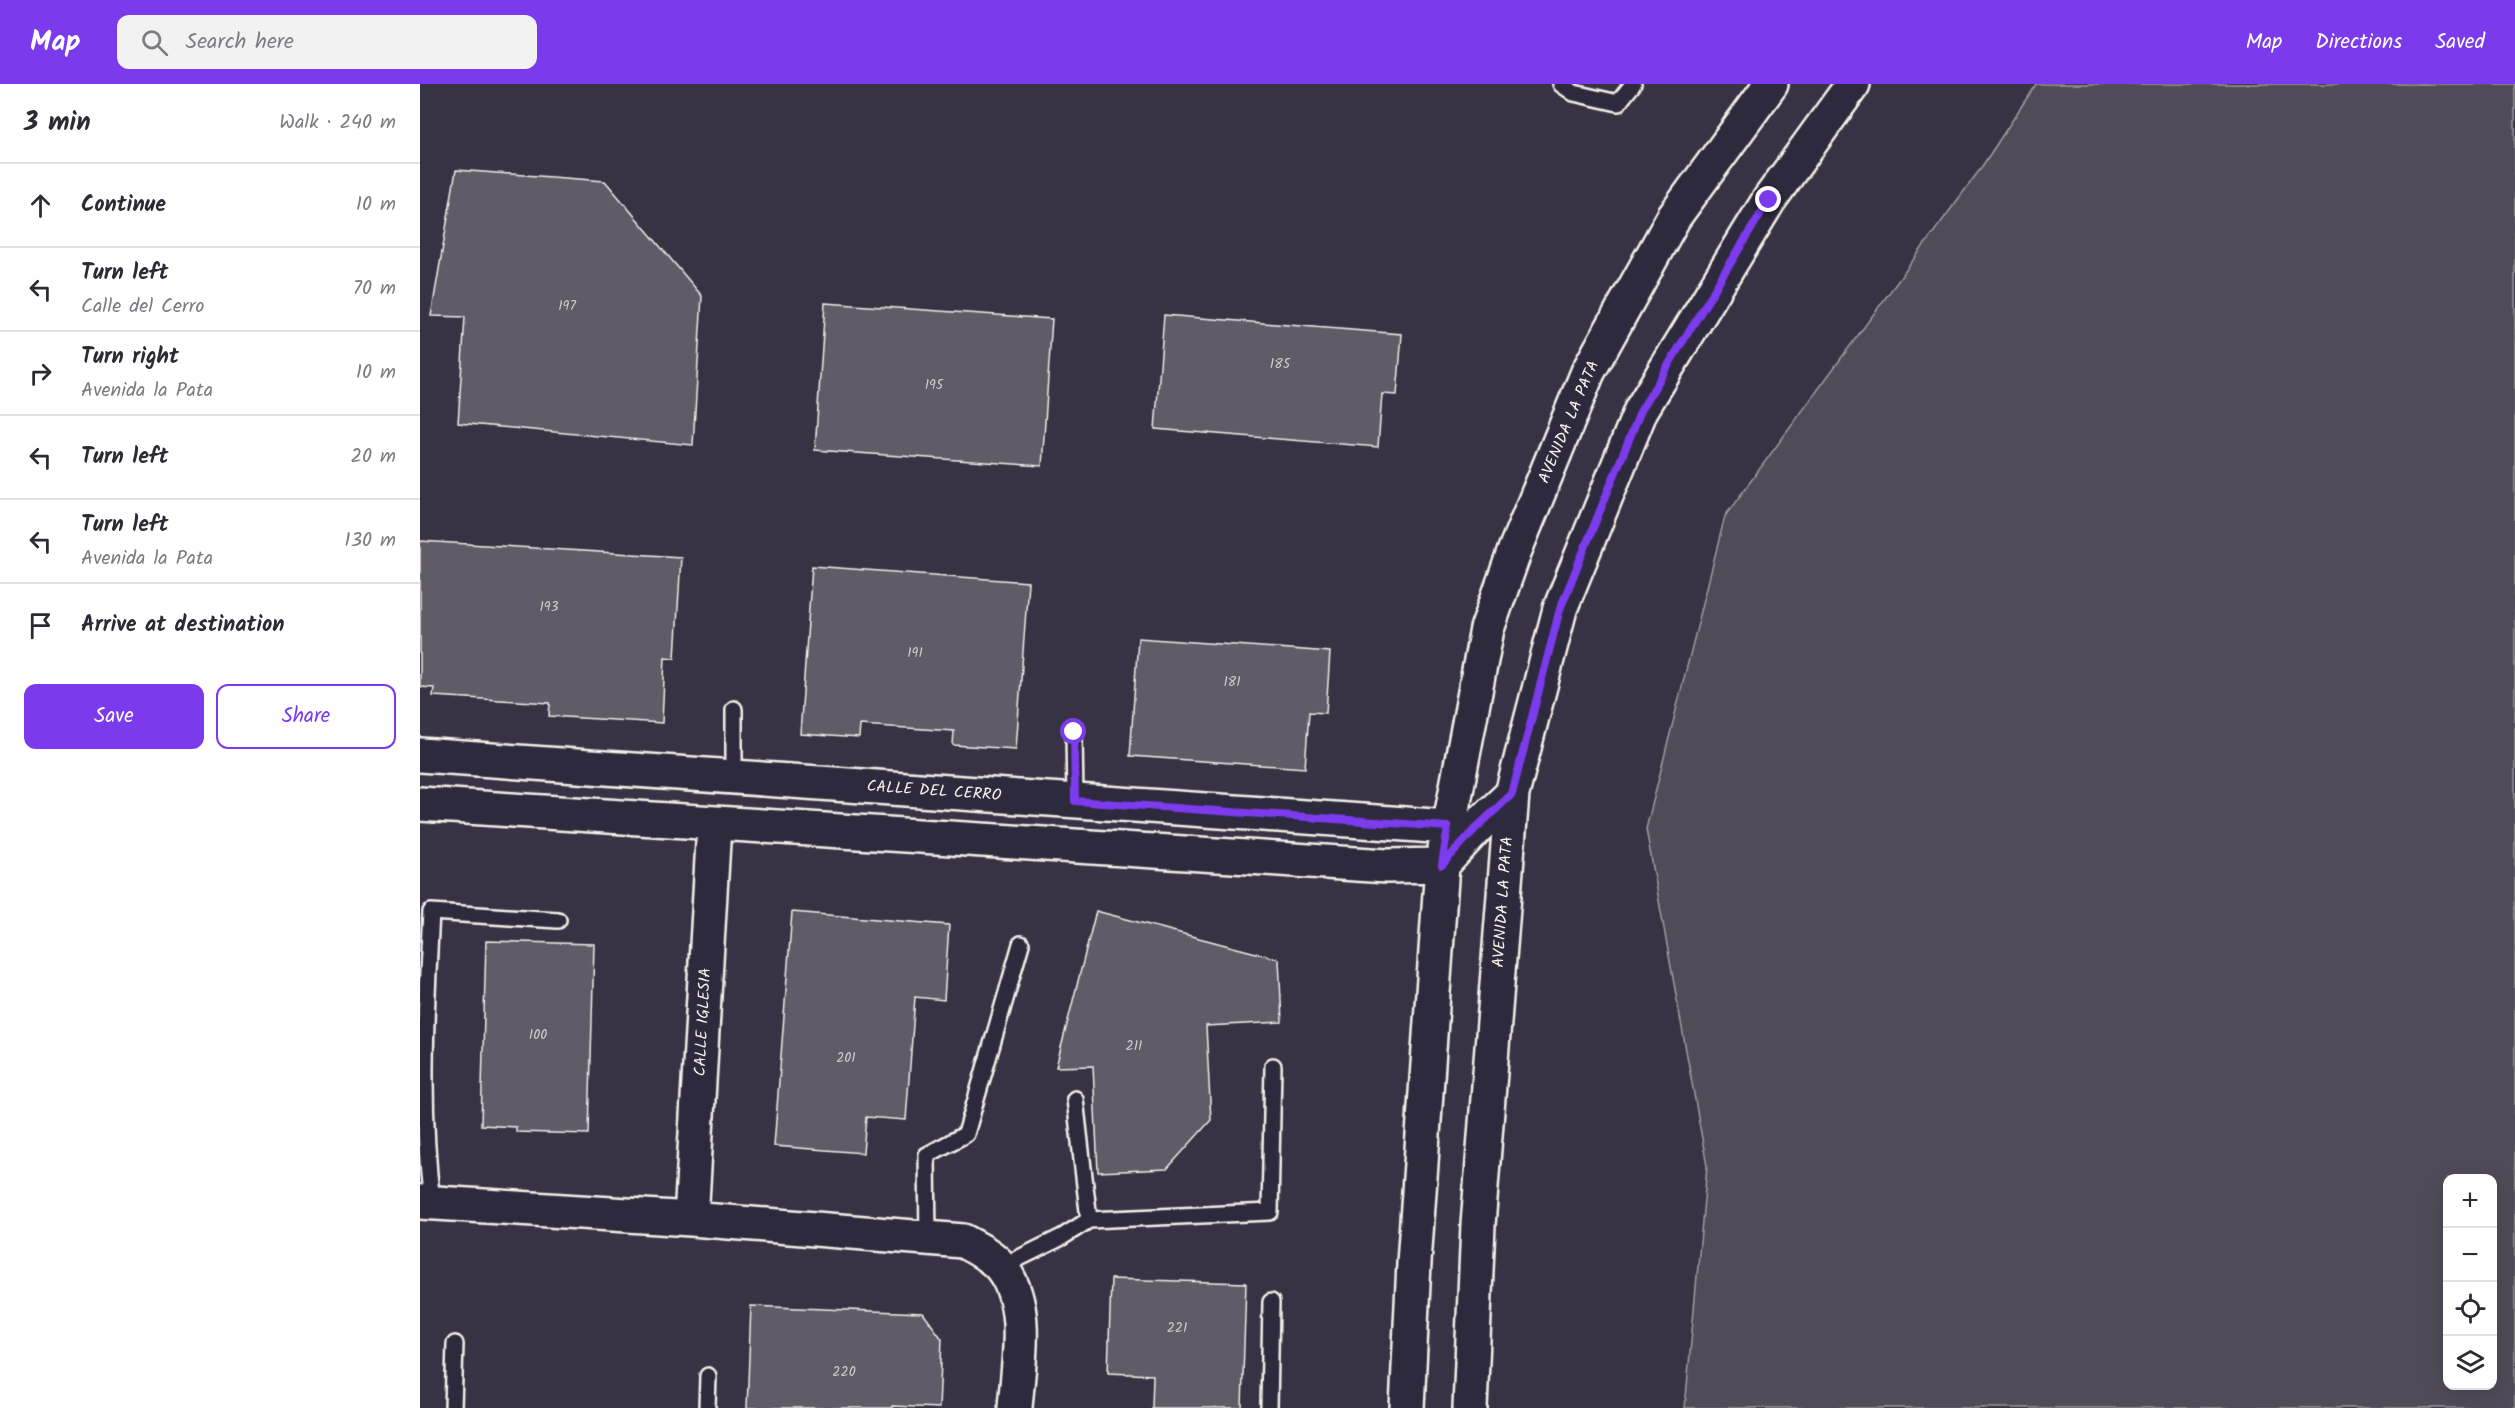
<!DOCTYPE html>
<meta charset="utf-8">
<style>
body{margin:0;font-family:Kalam,sans-serif;background:#f2f2f3;color:#2b2b33}
.controls{position:absolute;right:18px;bottom:18px;display:grid;overflow:hidden;border-radius:12px;box-shadow:0 6px 24px #0002}
.controls button{width:54px;height:54px;display:grid;place-items:center;padding:0;border:0;border-bottom:2px solid #e1e1e2;background:#fff;color:#2b2b33;font:30px sans-serif}
.stop{position:absolute;width:18px;height:18px;margin:-14px;border:4px solid #7c3aed;border-radius:50%;background:#fff}
.stop.end{background:#7c3aed;border-color:#fff;box-shadow:0 2px 6px #0008}
.list{margin:0;padding:0;list-style:none}
h2{display:flex;justify-content:space-between;align-items:center;height:78px;margin:0;padding:0 24px;font-size:26px}
h2 small{font-size:20px;font-weight:400;color:#7c7c81}
.list li{display:grid;grid-template-columns:39px 1fr auto;gap:18px;align-items:center;box-sizing:border-box;height:84px;padding:0 24px;border-top:2px solid #e1e1e2}
.list b{display:block;font-size:22px;white-space:nowrap}
.list p{margin:0;font-size:20px;white-space:nowrap;color:#7c7c81}
.list em{font-size:20px;font-style:normal;color:#7c7c81}
.actions{display:flex;gap:12px;padding:18px 24px}
.actions a{flex:1;padding:14px 0;border:2px solid #7c3aed;border-radius:12px;text-align:center;font-size:21px;color:#7c3aed}
.actions .main{background:#7c3aed;color:#fff}
.icon{flex:none;width:33px;height:33px;fill:none;stroke:currentColor;stroke-width:2;stroke-linecap:round;stroke-linejoin:round}
.map{position:relative;flex:none;width:2095px;height:1324px;overflow:hidden}
header{display:flex;align-items:center;gap:36px;box-sizing:border-box;height:84px;padding:0 30px;background:#7c3aed;color:#fff}
header strong{font-size:28px}
nav{display:flex;gap:33px;margin-inline-start:auto;font-size:21px}
.search{width:420px;height:54px;background:#f2f2f3;display:flex;align-items:center;gap:15px;box-sizing:border-box;padding:0 21px;border-radius:12px;color:#7c7c81;font-size:22px}
main{display:flex}
aside{flex:1;background:#fff}
.map>svg:first-child{display:block}
.green{fill:#504b59;stroke:#a29ea0;stroke-width:1.5;fill-rule:evenodd}
.building{fill:#5f5c67;stroke:#f4f1e8;stroke-width:1.5}
.lines{fill:none;stroke-linecap:round;stroke-linejoin:round}
.lane-casing{stroke:#f4f1e8;stroke-width:20}
.secondary-casing{stroke:#f4f1e8;stroke-width:38}
.lane{stroke:#2f2a3d;stroke-width:15}
.secondary{stroke:#2f2a3d;stroke-width:33}
.route{stroke:#7c3aed;stroke-width:8}
.labels{text-anchor:middle;dominant-baseline:central;stroke-width:4.5;stroke-linejoin:round;paint-order:stroke}
.number-label{font-size:14px;fill:#cfccc8}
.street-label{font-size:16px;fill:#f4f1e8;stroke:#2f2a3d}
</style>
<header>
<strong>Map</strong>
<div class="search"><svg class="icon" aria-label="search" viewBox="0 0 24 24"><circle cx="10" cy="10" r="6"/><path d="M15 15l6 6"/></svg>Search here</div>
<nav><a>Map</a><a>Directions</a><a>Saved</a></nav>
</header>
<main>
<aside>
<h2>3 min<small>Walk · 240 m</small></h2>
<ul class="list">
<li><svg class="icon" aria-label="ahead" viewBox="0 0 24 24"><path d="M12 20V5M6 11l6-6 6 6"/></svg><div><b>Continue</b></div><em>10 m</em></li>
<li><svg class="icon" aria-label="left" viewBox="0 0 24 24"><path d="M17 20v-9H6M10 6l-5 5 5 5"/></svg><div><b>Turn left</b><p>Calle del Cerro</p></div><em>70 m</em></li>
<li><svg class="icon" aria-label="right" viewBox="0 0 24 24"><path d="M7 20v-9h11M14 6l5 5-5 5"/></svg><div><b>Turn right</b><p>Avenida la Pata</p></div><em>10 m</em></li>
<li><svg class="icon" aria-label="left" viewBox="0 0 24 24"><path d="M17 20v-9H6M10 6l-5 5 5 5"/></svg><div><b>Turn left</b></div><em>20 m</em></li>
<li><svg class="icon" aria-label="left" viewBox="0 0 24 24"><path d="M17 20v-9H6M10 6l-5 5 5 5"/></svg><div><b>Turn left</b><p>Avenida la Pata</p></div><em>130 m</em></li>
<li><svg class="icon" aria-label="arrive" viewBox="0 0 24 24"><path d="M6 21V4h12l-3 4 3 4H6"/></svg><div><b>Arrive at destination</b></div></li>
</ul>
<div class="actions"><a class="main">Save</a><a>Share</a></div>
</aside>
<div class="map">
<svg width="2095" height="1324" viewBox="0 0 2095 1324">
<rect width="100%" height="100%" fill="#373244"/>
<filter id="ink" filterUnits="userSpaceOnUse"><feTurbulence type="fractalNoise" baseFrequency=".0167" numOctaves="2"/><feDisplacementMap in="SourceGraphic" scale="12" xChannelSelector="R" yChannelSelector="G"/><feConvolveMatrix kernelMatrix="1 2 1 2 8 2 1 2 1" color-interpolation-filters="sRGB"/></filter>
<g filter="url(#ink)">
<path class="green" d="M1616,0H2095V1324H1265L1287,1082L1226,745L1305,432L1561,84ZM2072,1094V1302H2028V1094Z"/>
<path class="building" d="M36,86L185,97L282,212L273,361L38,339L45,233L11,232Z
M405,219L632,235L622,382L395,366Z
M744,231L982,250L977,311L962,310L958,363L735,345Z
M0,457L261,473L255,574L245,573L242,639L129,632L130,619L13,612L14,604L0,603Z
M392,482L608,498L596,665L533,661L534,647L440,641L439,654L380,650Z
M718,554L910,568L906,629L889,628L885,684L710,672Z
M676,827L859,875L862,938L786,942L791,1036L747,1085L678,1088L673,982L636,983Z
M372,828L529,841L524,916L495,913L486,1036L446,1033L443,1069L354,1062Z
M66,857L174,860L169,1050L96,1048V1043L61,1041Z
M691,1195L826,1199L822,1324H732L733,1291L688,1289Z
M331,1222L503,1229L522,1255L519,1324L472,1322V1324H327Z"/>
<g class="lines">
<defs>
<path id="lane" d="M1141,0L1154,9L1198,19L1213,0
M654,648L655,717
M314,693V625
M655,1015L669,1136
M12,1119C0,1020 6,927 11,828L138,836
M508,1154L507,1071L546,1050L601,860
M581,1183L642,1153L669,1136L850,1128L853,982
M33,1324L35,1260
M287,1324L288,1292
M849,1324L851,1218"/>
<path id="secondary" d="M0,671L1028,743
M0,720L967,782L1022,781
M1022,781L1055,745L1092,710
M0,1118L271,1135L543,1157C556,1164 571,1171 581,1183C611,1221 598,1280 595,1324
M271,1135L294,741
M987,1324L994,1179L1022,781L1067,545L1095,466L1168,288L1254,133L1351,0
M1050,1324L1058,1141L1092,710L1140,525L1221,326L1349,116L1433,0"/>
</defs>
<use href="#lane" class="lane-casing"/>
<use href="#secondary" class="secondary-casing"/>
<use href="#lane" class="lane"/>
<use href="#secondary" class="secondary"/>
</g>
</g>
<g class="lines" filter="url(#ink)">
<path class="route" d="M654,648L655,717L1028,743L1022,781L1055,745L1092,710L1140,525L1221,326L1349,116"/>
</g>
<g class="labels">
<g class="number-label">
<text x="147" y="222">197</text>
<text x="860" y="280">185</text>
<text x="514" y="301">195</text>
<text x="129" y="523">193</text>
<text x="495" y="569">191</text>
<text x="812" y="598">181</text>
<text x="118" y="951">100</text>
<text x="714" y="962">211</text>
<text x="426" y="974">201</text>
<text x="757" y="1244">221</text>
<text x="424" y="1288">220</text>
</g>
<g class="street-label">
<text transform="translate(1149 338) rotate(-67)">AVENIDA LA PATA</text>
<text transform="translate(514 707) rotate(4)">CALLE DEL CERRO</text>
<text transform="translate(1083 818) rotate(-86)">AVENIDA LA PATA</text>
<text transform="translate(283 938) rotate(-87)">CALLE IGLESIA</text>
</g>
</g>
</svg>
<div class="controls">
<button>+</button>
<button>−</button>
<button><svg class="icon" aria-label="locate" viewBox="0 0 24 24"><circle cx="12" cy="12" r="6"/><path d="M12 2v4M12 18v4M2 12h4M18 12h4"/></svg></button>
<button><svg class="icon" aria-label="layers" viewBox="0 0 24 24"><path d="M12 4l9 5-9 5-9-5zM3 14l9 5 9-5"/></svg></button>
</div>
<div class="stop" style="left:654px;top:648px"></div>
<div class="stop end" style="left:1349px;top:116px"></div>
</div>
</main>
